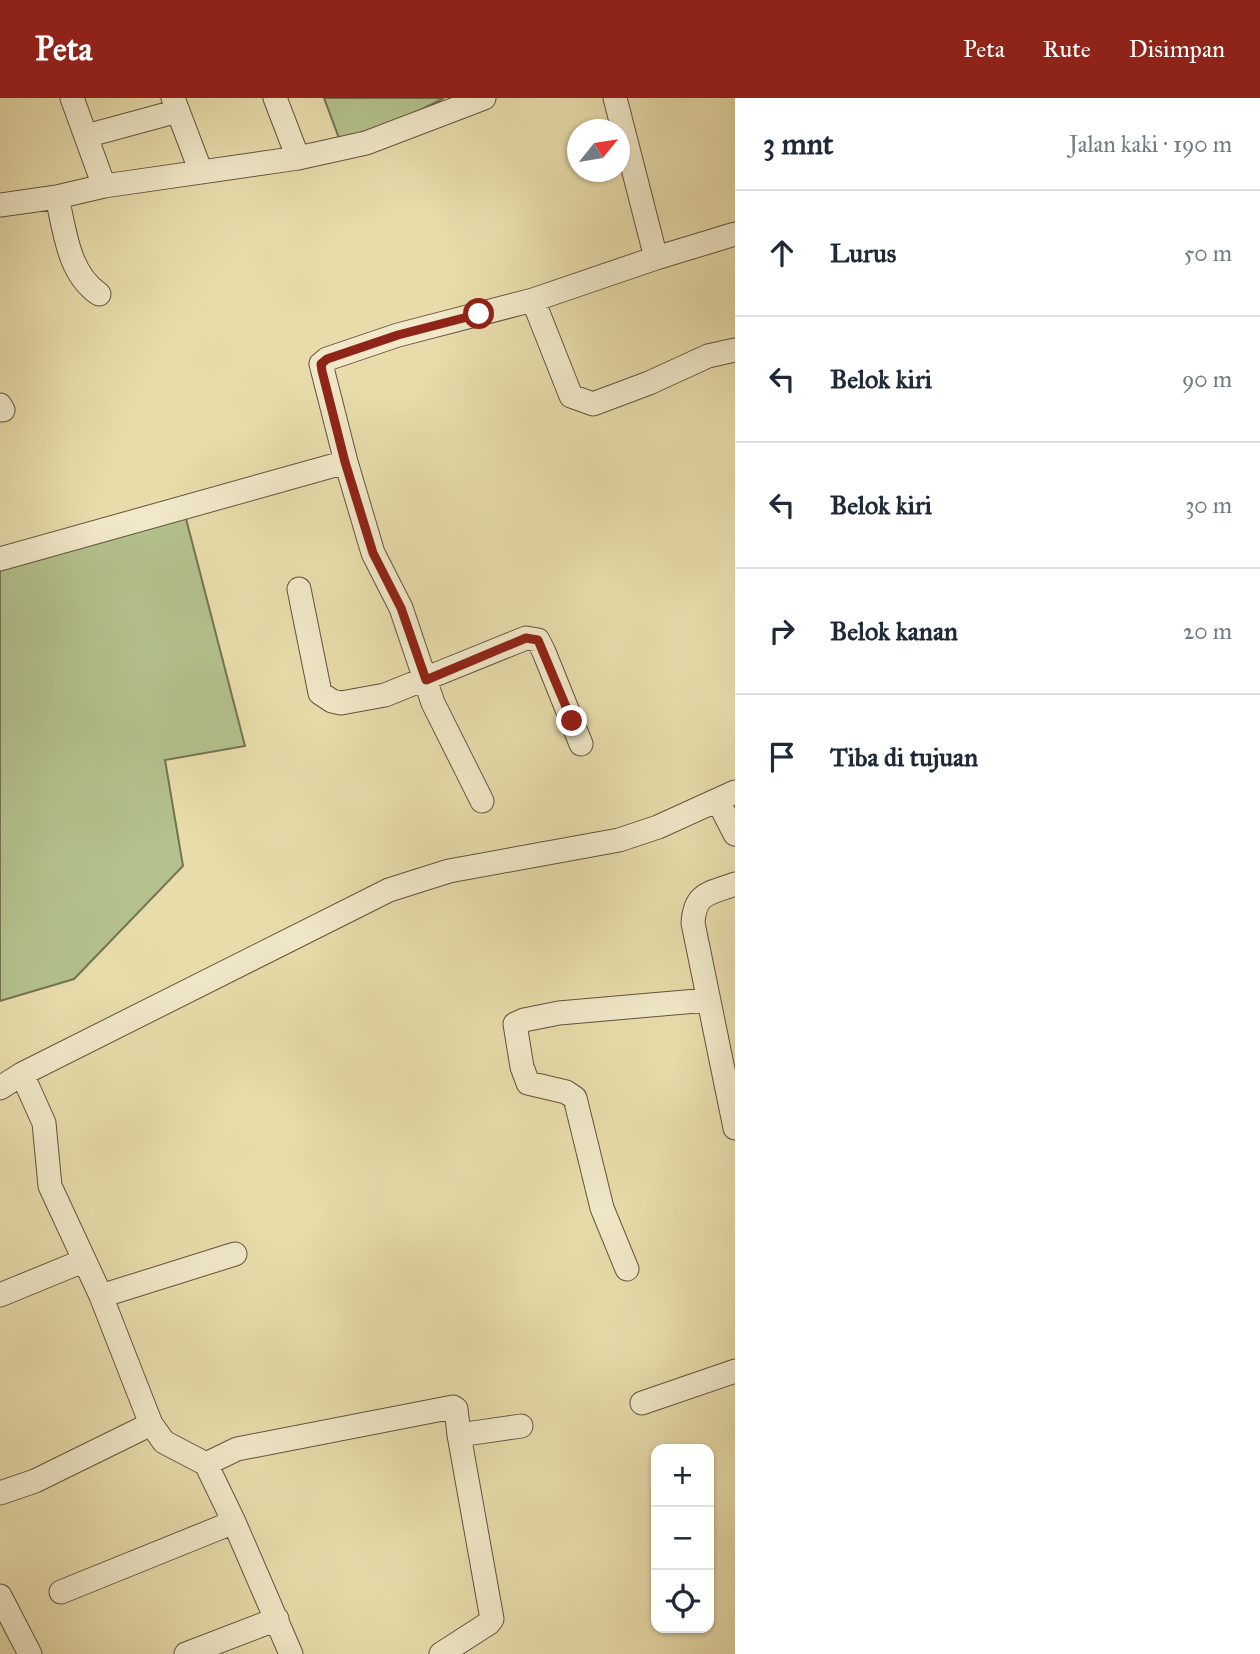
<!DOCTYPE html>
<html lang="id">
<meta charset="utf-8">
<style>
body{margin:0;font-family:"IM FELL Great Primer",serif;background:#f2f2f3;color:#1f2937}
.controls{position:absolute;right:21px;bottom:21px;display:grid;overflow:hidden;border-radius:14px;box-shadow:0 2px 5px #0004}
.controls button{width:63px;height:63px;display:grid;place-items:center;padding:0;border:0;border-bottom:2px solid #e0e1e3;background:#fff;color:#1f2937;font:35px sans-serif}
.compass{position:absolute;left:567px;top:21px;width:63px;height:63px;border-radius:50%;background:#fff;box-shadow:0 2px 5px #0004;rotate:60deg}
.stop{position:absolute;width:21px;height:21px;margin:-16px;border:5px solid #8f2418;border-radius:50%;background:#fff}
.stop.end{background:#8f2418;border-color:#fff;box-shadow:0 2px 7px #0008}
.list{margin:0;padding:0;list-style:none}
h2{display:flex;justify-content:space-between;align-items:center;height:91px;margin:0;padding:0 28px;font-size:30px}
h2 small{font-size:23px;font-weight:400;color:#747a83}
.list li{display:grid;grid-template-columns:46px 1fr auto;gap:21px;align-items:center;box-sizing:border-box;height:126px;padding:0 28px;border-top:2px solid #e0e1e3}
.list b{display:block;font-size:26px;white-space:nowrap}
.list em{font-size:23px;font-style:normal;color:#747a83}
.icon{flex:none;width:38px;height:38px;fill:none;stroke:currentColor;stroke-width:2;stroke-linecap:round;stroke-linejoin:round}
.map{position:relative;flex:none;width:735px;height:1556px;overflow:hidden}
header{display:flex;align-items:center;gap:42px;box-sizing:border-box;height:98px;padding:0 35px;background:#8f2418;color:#fff}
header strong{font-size:33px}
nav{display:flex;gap:38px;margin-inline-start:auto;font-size:24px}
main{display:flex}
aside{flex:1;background:#fff}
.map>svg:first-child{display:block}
.green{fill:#b3c18c;stroke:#747352;stroke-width:2}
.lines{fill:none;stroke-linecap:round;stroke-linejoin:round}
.minor-casing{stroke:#62533c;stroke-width:25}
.minor{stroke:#f0e8c8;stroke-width:23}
.route{stroke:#8f2418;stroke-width:9}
</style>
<header>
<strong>Peta</strong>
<nav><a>Peta</a><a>Rute</a><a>Disimpan</a></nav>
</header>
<main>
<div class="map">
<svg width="735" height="1556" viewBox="0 0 735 1556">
<rect width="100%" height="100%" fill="#e8dcab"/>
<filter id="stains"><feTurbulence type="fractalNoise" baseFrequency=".00286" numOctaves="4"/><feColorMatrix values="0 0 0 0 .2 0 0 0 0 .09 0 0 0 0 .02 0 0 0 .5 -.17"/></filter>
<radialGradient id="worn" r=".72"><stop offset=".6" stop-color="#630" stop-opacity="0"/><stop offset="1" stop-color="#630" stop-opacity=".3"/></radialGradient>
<path class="green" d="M324,0H444L343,51Z
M184,413L245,648L165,662L183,768L74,881L0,903V460Z"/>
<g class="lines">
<defs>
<path id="minor" d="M72,0L104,88
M173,0L201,74
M275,0L298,60
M615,0L656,160
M86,38L178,13
M57,99C65,133 68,175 99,196
M0,107L57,99L104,88L298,60L366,45L484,0
M533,202L571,298L593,306L649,285L708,258L735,252
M0,307L3,312
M346,364L373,455L401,510L433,605L482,703
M0,461L346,364L321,266L327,261L398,237L533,202L656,160L735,136
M299,491L320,595L332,603L341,605L385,597L526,540L538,542L544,554L581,646
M718,703L735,736
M735,786C709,796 695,794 693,825L735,1030
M22,976L44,1025L50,1088L101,1198L151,1326L164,1344L206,1366L234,1424L291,1556
M0,990L22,976L389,792L449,773L619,742L658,729L735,694
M627,1171L602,1110L575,1000L566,994L528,985L522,969L515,926L524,922L559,915L708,902
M0,1197L83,1163
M101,1198L235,1156
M642,1305L735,1273
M206,1366L237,1351L453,1309L456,1311L459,1337L521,1328
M0,1395L35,1383L151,1326
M61,1494L234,1424
M0,1498L30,1556
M186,1556L277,1521
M441,1556L489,1525L492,1521L459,1337"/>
</defs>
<use href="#minor" class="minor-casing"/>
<use href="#minor" class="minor"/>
</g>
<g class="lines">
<path class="route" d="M479,216L398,237L327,261L321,266L322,273L345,364L373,455L401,510L426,582L526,540L538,542L572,623"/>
</g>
<rect width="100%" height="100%" filter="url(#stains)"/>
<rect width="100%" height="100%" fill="url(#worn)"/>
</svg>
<div class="controls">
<button>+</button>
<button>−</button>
<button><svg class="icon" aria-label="locate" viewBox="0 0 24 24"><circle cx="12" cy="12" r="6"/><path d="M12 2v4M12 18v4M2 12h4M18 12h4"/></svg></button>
</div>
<svg class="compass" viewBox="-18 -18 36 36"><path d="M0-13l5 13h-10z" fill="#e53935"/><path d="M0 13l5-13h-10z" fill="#747a83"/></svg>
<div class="stop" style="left:479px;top:216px"></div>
<div class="stop end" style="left:572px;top:623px"></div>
</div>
<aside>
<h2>3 mnt<small>Jalan kaki · 190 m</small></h2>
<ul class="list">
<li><svg class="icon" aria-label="ahead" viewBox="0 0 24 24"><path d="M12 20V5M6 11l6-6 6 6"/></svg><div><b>Lurus</b></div><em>50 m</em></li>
<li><svg class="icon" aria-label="left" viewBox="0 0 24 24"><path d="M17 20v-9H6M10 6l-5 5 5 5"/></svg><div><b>Belok kiri</b></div><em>90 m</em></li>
<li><svg class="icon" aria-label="left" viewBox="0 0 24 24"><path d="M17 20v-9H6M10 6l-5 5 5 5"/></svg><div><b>Belok kiri</b></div><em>30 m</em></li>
<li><svg class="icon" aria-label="right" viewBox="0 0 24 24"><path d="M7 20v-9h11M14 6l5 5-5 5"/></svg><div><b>Belok kanan</b></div><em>20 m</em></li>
<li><svg class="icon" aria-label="arrive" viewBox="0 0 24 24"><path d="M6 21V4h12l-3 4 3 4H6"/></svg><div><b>Tiba di tujuan</b></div></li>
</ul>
</aside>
</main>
